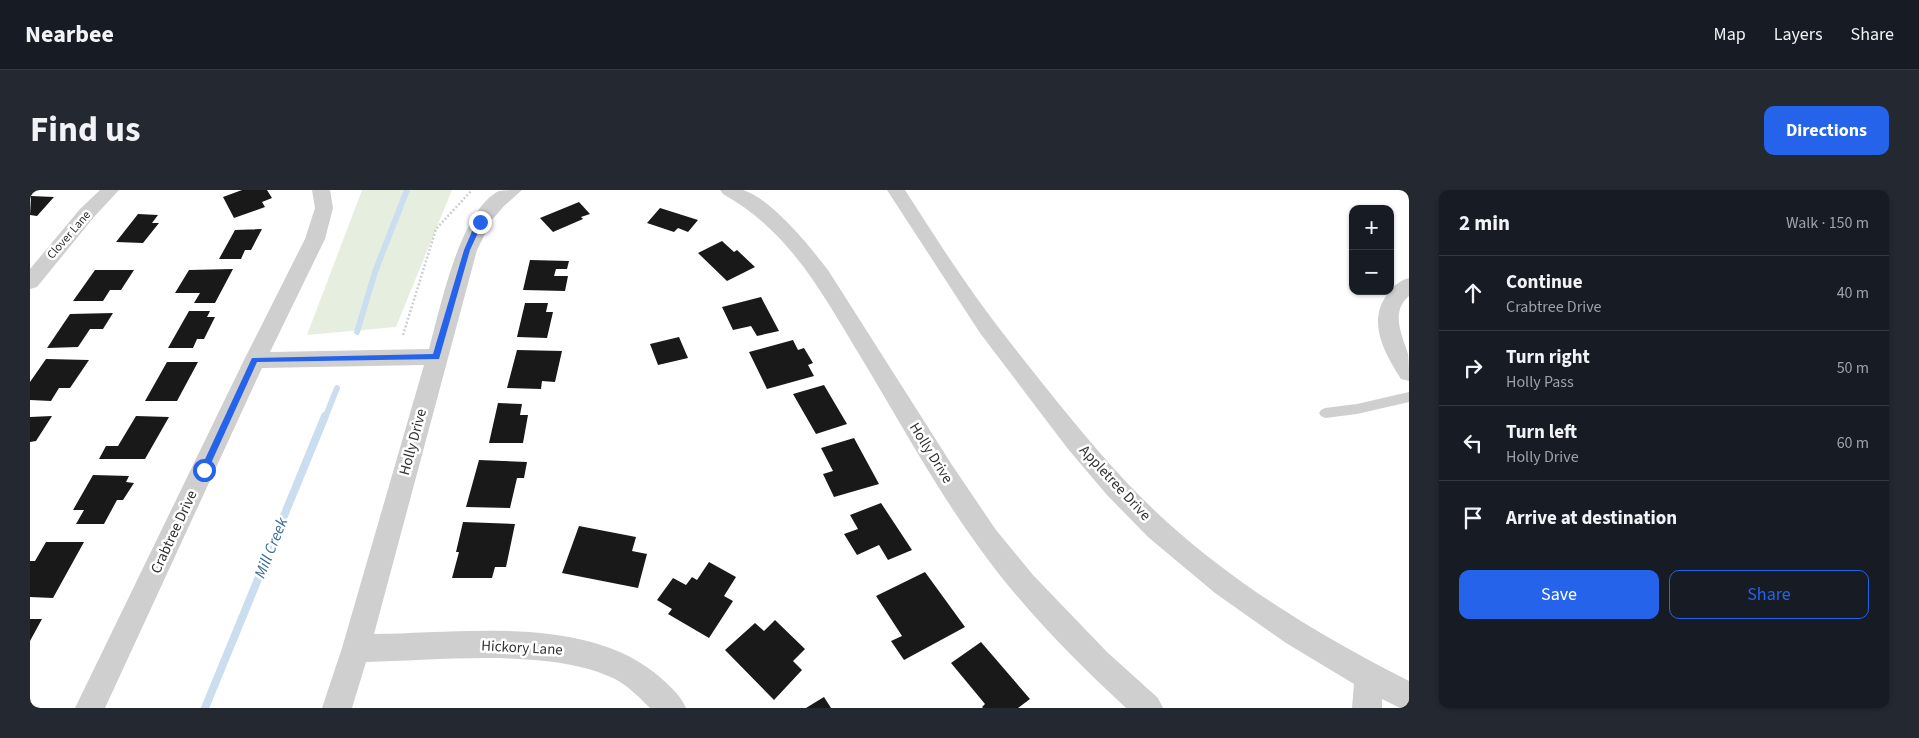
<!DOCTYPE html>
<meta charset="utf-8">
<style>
body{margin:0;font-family:"Source Sans 3",sans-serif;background:#242831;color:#f1f3f6}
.controls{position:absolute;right:15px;top:15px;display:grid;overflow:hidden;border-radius:10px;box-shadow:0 1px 4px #0004}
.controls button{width:45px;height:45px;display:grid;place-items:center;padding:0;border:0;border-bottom:1px solid #363941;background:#171b24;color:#f1f3f6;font:25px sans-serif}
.stop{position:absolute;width:15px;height:15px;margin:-11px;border:4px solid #2563eb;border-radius:50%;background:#fff}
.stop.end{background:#2563eb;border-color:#fff;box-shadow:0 1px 5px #0008}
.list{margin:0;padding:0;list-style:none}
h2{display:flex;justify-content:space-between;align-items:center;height:65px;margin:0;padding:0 20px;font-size:21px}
h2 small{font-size:16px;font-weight:400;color:#9ea1a6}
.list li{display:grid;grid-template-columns:32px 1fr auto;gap:15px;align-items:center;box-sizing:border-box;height:75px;padding:0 20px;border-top:1px solid #363941}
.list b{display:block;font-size:19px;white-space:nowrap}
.list p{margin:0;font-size:16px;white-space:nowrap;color:#9ea1a6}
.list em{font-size:16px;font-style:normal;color:#9ea1a6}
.actions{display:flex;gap:10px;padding:15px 20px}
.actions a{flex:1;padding:11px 0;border:1px solid #2563eb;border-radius:10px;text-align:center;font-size:18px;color:#2563eb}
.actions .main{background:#2563eb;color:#fff}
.icon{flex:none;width:28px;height:28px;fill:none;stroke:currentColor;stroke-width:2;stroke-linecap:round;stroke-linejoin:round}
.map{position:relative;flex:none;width:1379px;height:518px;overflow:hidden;border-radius:10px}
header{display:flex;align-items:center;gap:30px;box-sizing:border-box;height:70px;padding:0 25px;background:#171b24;border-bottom:1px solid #363941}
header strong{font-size:24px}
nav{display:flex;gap:28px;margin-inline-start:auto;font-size:18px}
.intro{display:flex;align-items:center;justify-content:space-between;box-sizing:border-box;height:120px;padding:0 30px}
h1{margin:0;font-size:35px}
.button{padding:12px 22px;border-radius:10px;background:#2563eb;color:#fff;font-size:18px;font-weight:700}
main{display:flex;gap:30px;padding:0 30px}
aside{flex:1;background:#171b24;border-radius:10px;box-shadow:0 1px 4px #0004}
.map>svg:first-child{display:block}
.green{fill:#e6efdf}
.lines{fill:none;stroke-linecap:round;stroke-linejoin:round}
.stream-far1{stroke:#cbdeef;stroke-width:6}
.stream{stroke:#cbdeef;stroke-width:8}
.building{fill:#191919}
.path{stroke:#cfcfcf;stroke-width:2.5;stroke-dasharray:2 2;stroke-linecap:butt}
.lane{fill:#cfcfcf;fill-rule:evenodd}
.street{fill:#cfcfcf;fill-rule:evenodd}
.route{fill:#2563eb}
.labels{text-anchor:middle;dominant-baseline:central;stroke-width:5;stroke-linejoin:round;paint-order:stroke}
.far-street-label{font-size:12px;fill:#323232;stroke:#fff}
.street-label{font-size:15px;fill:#323232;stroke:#fff}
.water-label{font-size:16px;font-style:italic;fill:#396d9a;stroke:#fff}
</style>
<header>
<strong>Nearbee</strong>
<nav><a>Map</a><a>Layers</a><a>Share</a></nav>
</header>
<div class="intro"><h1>Find us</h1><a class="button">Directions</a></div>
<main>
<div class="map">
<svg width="1379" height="518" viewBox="0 0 1379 518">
<rect width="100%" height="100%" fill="#fff"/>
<path class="green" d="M332,0H422L366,137L277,145Z"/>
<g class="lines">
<path class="stream-far1" d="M327,142L345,82L377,0
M295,228L307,198"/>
<path class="stream" d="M175,518L295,226"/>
</g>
<path class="building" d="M212,0H237L242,8L232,12L235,17L204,28L193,7Z
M1,6L24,7L7,26L0,25Z
M549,12L560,24L551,27L553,29L523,42L510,28Z
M630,18L668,30L658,42L648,38L644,42L617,33Z
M108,24L128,25L122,33H129L113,53L86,52Z
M232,39L221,60H215L211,69H189L205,40Z
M692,51L704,62L707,60L725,77L697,91L668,63Z
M500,70L539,71L537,79H526L524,86H538L535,101L493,100Z
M203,79L185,113H164L170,103H145L159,80Z
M65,80H104L91,100H80L73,111H43Z
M731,107L749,141L727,146L721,136L703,140L692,117Z
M495,113H518L516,122H523L517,148L487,147Z
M159,121H180L177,127H185L174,149H167L163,158H138Z
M83,123L73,139H60L48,157L17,158L40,124Z
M649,147L658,168L628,175L620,154Z
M763,150L768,160L774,158L783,173L778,175L784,186L737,199L719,162Z
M487,160L532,161L525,192L512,191L511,199L477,198Z
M16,169L59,170L40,198H29L21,211L0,210V192Z
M137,172H168L147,211H115Z
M794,195L817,234L786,244L763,204Z
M468,213L492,214L490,225H498L493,253H459Z
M22,226L6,251L0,252V227Z
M106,226L139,227L115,269H69L76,256H88Z
M824,248L849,294L804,307L793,284L803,281L791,258Z
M449,270L497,272L494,288H487L480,318L436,317Z
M63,285L99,286L96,292L104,293L93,310H87L74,334H46L54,320H43Z
M851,313L882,360L858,370L849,355L827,365L814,344L828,339L820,325Z
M433,332L485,334L476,377H465L462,388H422L429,362H426Z
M549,336L606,347L602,361L617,364L608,398L532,383Z
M16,352H54L23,408L0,407V371H5Z
M679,372L706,387L694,406L703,411L679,448L638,424L642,419L627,410L643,388L656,395L662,387L667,390Z
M895,382L935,437L874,470L861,451L872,446L846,406Z
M0,429H12L0,451Z
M745,430L775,459L763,471L772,480L744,510L695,460L725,433L734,441Z
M951,452L1000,509L988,518H953L952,517L955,514L921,473Z
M794,507L801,518H776L789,510Z"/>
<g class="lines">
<path class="path" d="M373,145L406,39L442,0"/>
<path class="lane" d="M1379,202V212L1327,224L1295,228L1291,226L1289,223L1291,220L1295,218L1327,214Z"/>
<path class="street" d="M70,0H89L64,27L7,97L0,99V79L50,19Z
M282,0H300L303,18L295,49L240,162L399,159C410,119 430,20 469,1C475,0 485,0 492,0L474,16L462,30L447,60L344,444C433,443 561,424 632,489C642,498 651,506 656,518H620C610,508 598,496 585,489C521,457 407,471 336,472L322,518H292L312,458L394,175L232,178L75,518H45L214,170L275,49L285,18Z
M690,0C697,0 707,0 713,0C742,9 780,57 798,80L922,275L966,340L1003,385L1077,462L1128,508L1133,518H1096C1043,469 990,415 948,356C905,297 870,232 832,169C793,105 761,42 693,4Z
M857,0H875C898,36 921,72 946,107C971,142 998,175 1025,209C1060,252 1095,294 1137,332C1209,397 1292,447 1379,491V518H1370L1352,509V518H1322L1324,494L1256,453L1185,403L1118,347L1077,305L1038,259L950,143Z
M1379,88V106C1360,122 1372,145 1378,164C1379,172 1379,183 1379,191L1371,189C1356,165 1337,134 1356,106C1361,98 1368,91 1379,88Z"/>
</g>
<path class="route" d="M450,30L453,32L440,60L409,169L227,172L177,282H171L170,280L222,168L403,164L434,60L446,32Z"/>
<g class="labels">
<g class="far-street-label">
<text transform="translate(39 45) rotate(-49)">Clover Lane</text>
</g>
<g class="street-label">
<text transform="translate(383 252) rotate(-75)">Holly Drive</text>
<text transform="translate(901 263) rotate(58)">Holly Drive</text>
<text transform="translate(1085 293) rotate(47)">Appletree Drive</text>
<text transform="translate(144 342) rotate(-65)">Crabtree Drive</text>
<text transform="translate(492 458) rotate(3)">Hickory Lane</text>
</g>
<g class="water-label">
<text transform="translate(241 358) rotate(-68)">Mill Creek</text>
</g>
</g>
</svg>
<div class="controls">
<button>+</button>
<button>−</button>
</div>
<div class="stop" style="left:174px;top:280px"></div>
<div class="stop end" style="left:450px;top:32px"></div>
</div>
<aside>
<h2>2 min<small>Walk · 150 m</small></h2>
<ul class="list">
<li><svg class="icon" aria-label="ahead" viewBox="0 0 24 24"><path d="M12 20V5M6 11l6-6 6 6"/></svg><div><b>Continue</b><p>Crabtree Drive</p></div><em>40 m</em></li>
<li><svg class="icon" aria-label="right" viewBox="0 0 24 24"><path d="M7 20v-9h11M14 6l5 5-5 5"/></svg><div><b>Turn right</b><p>Holly Pass</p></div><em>50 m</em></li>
<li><svg class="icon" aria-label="left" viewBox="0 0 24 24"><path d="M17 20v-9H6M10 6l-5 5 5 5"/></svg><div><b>Turn left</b><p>Holly Drive</p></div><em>60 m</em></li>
<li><svg class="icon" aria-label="arrive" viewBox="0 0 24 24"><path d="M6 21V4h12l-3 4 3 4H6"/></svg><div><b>Arrive at destination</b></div></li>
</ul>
<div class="actions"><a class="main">Save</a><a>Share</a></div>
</aside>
</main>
